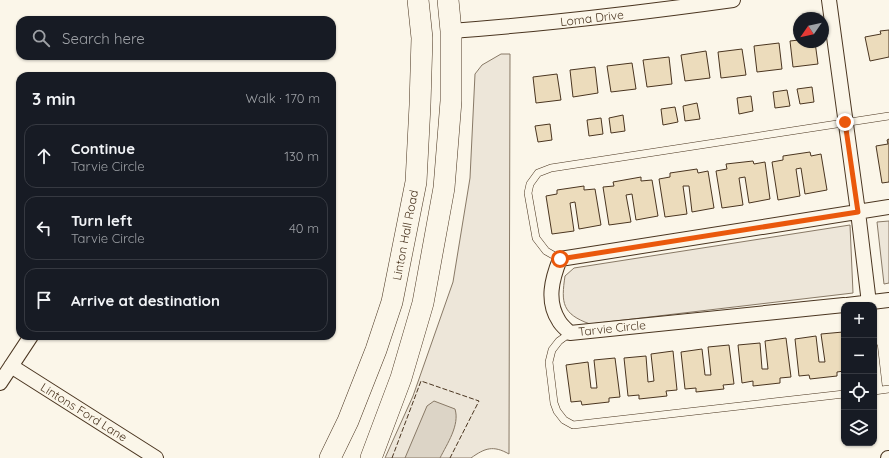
<!DOCTYPE html>
<meta charset="utf-8">
<style>
body{margin:0;font-family:Quicksand,sans-serif;background:#242831;color:#f1f3f6}
.controls{position:absolute;right:12px;bottom:12px;display:grid;overflow:hidden;border-radius:8px;box-shadow:0 1px 3px #0004}
.controls button{width:36px;height:36px;display:grid;place-items:center;padding:0;border:0;border-bottom:1px solid #363941;background:#171b24;color:#f1f3f6;font:20px sans-serif}
.compass{position:absolute;left:793px;top:12px;width:36px;height:36px;border-radius:50%;background:#171b24;box-shadow:0 1px 3px #0004;rotate:236deg}
.stop{position:absolute;width:12px;height:12px;margin:-9px;border:3px solid #ea580c;border-radius:50%;background:#fff}
.stop.end{background:#ea580c;border-color:#fff;box-shadow:0 1px 4px #0008}
.list{margin:0;padding:0;list-style:none}
h2{display:flex;justify-content:space-between;align-items:center;height:52px;margin:0;padding:0 16px;font-size:17px}
h2 small{font-size:13px;font-weight:400;color:#9ea1a6}
.list li{display:grid;grid-template-columns:26px 1fr auto;gap:12px;align-items:center;box-sizing:border-box;height:64px;margin:0 8px 8px;padding:0 8px;border:1px solid #363941;border-radius:12px}
.list b{display:block;font-size:15px;white-space:nowrap}
.list p{margin:0;font-size:13px;white-space:nowrap;color:#9ea1a6}
.list em{font-size:13px;font-style:normal;color:#9ea1a6}
.icon{flex:none;width:22px;height:22px;fill:none;stroke:currentColor;stroke-width:2;stroke-linecap:round;stroke-linejoin:round}
.map{position:relative;flex:none;width:889px;height:458px;overflow:hidden}
.search{position:absolute;background:#171b24;box-shadow:0 1px 3px #0004;left:16px;top:16px;width:320px;height:44px;display:flex;align-items:center;gap:10px;box-sizing:border-box;padding:0 14px;border-radius:12px;color:#9ea1a6;font-size:15px}
.panel{position:absolute;background:#171b24;box-shadow:0 1px 3px #0004;left:16px;top:72px;width:320px;height:268px;border-radius:12px}
.map>svg:first-child{display:block}
.green{fill:#ede6d9;stroke:#887966}
.water{fill:#dcd4c6;stroke:#887966}
.building{fill:#ecdcbc;stroke:#4a3520}
.lines{fill:none;stroke-linecap:round;stroke-linejoin:round}
.service-casing{stroke:#4a3520;stroke-width:8}
.minor-casing{stroke:#4a3520;stroke-width:16}
.primary-casing{stroke:#4a3520;stroke-width:22}
.service{stroke:#fbf6e9;stroke-width:7}
.minor{stroke:#fbf6e9;stroke-width:14}
.primary{stroke:#fbf6e9;stroke-width:21}
.fence{stroke:#4a3520;stroke-width:1;stroke-dasharray:5 2;stroke-linecap:butt}
.route{stroke:#ea580c;stroke-width:5}
.labels{text-anchor:middle;dominant-baseline:central;stroke-width:3;stroke-linejoin:round;paint-order:stroke}
.street-label{font-size:12px;fill:#4a3520;stroke:#fbf6e9}
</style>
<div class="map">
<svg width="889" height="458" viewBox="0 0 889 458">
<rect width="100%" height="100%" fill="#fbf6e9"/>
<path class="green" d="M501,54H510L509,454C493,445 485,448 471,458H385L413,396L453,282L470,178L475,74L482,65Z
M889,221V283L884,284L877,222Z
M850,225L853,293L590,324C562,314 561,303 565,276L574,268Z"/>
<path class="water" d="M434,401L455,409C460,425 447,444 440,458H405L427,406Z"/>
<path class="building" d="M889,30V57L870,61L865,37L881,34L880,31Z
M799,40V42H815L818,64L793,67L790,41Z
M779,43L782,69L757,72L754,46Z
M742,49L746,75L721,78L718,52Z
M706,51L710,78L685,81L681,55Z
M669,57L672,84L647,87L643,60Z
M632,63L636,89L611,92L607,66Z
M595,67L598,93L573,97L570,70Z
M557,74L561,100L536,103L533,77Z
M812,87L814,102L800,104L797,89Z
M787,90L790,106L775,108L773,92Z
M751,96L753,111L739,114L737,98Z
M697,103L700,119L685,121L683,106Z
M675,107L678,122L663,125L661,109Z
M623,115L625,131L611,133L609,118Z
M601,118L603,134L589,136L587,120Z
M550,124L552,140L538,142L535,126Z
M889,139V182L882,183L876,146L888,144L887,140Z
M810,152L811,156L821,154L827,190L805,194L801,168L796,169L800,196L778,200L772,162L783,160V156Z
M753,161L754,164L765,162L770,199L749,203L745,177L739,178L743,205L722,208L716,171L727,169L726,164Z
M697,169L698,173L708,171L714,208L692,212L689,186H683L687,214L665,217L659,179L670,177V173Z
M641,177V181L652,180L658,216L636,220L632,194L626,195L631,222L609,225L603,187L614,186L613,182Z
M584,186V190L595,189L601,225L579,229L575,202L570,203L574,231L552,234L546,196L557,194V190Z
M843,332L844,371L837,372V376L810,379L809,375L799,376L795,339L816,336L819,362H825L821,334Z
M786,338L791,377L780,378V383L753,386V381L742,383L738,345L760,343L762,369H768L765,341Z
M729,345L734,384L723,385L724,389L696,392V388L685,389L681,352L702,349L705,375H711L708,347Z
M673,351L677,390L666,391L667,396L639,399V395L628,396L624,358L646,356L648,382L654,381L651,354Z
M615,358L620,397L609,398V402L582,405L581,401L571,402L566,365L588,362L591,388H597L594,360Z"/>
<g class="lines">
<defs>
<path id="service" d="M560,259L546,251L536,238L528,193L530,184L538,173L551,168L889,116
M570,333L559,341L552,350L549,362L554,403L557,411L564,420L573,425L844,394
M874,347L879,390
M874,391L889,389"/>
<path id="minor" d="M829,0L858,212L869,303
M451,31C546,24 639,13 733,0
M844,305L570,333C566,329 561,325 559,321C546,301 552,279 560,259L889,207
M847,305L889,300
M11,366L156,458
M0,383L31,336
M888,458H889"/>
<path id="primary" d="M330,458L348,421L376,350L392,302L416,182L420,105L422,38L418,0
M371,458L401,378L423,303L444,188L451,101V31L448,0"/>
</defs>
<use href="#service" class="service-casing"/>
<use href="#minor" class="minor-casing"/>
<use href="#primary" class="primary-casing"/>
<use href="#service" class="service"/>
<use href="#minor" class="minor"/>
<use href="#primary" class="primary"/>
<path class="fence" d="M392,458L421,381L479,401L450,458"/>
</g>
<g class="lines">
<path class="route" d="M560,259L858,212L845,122"/>
</g>
<g class="labels">
<g class="street-label">
<text transform="translate(592 18) rotate(-7)">Loma Drive</text>
<text transform="translate(405 235) rotate(-79)">Linton Hall Road</text>
<text transform="translate(612 328) rotate(-6)">Tarvie Circle</text>
<text transform="translate(84 412) rotate(32)">Lintons Ford Lane</text>
</g>
</g>
</svg>
<div class="controls">
<button>+</button>
<button>−</button>
<button><svg class="icon" aria-label="locate" viewBox="0 0 24 24"><circle cx="12" cy="12" r="6"/><path d="M12 2v4M12 18v4M2 12h4M18 12h4"/></svg></button>
<button><svg class="icon" aria-label="layers" viewBox="0 0 24 24"><path d="M12 4l9 5-9 5-9-5zM3 14l9 5 9-5"/></svg></button>
</div>
<svg class="compass" viewBox="-18 -18 36 36"><path d="M0-13l5 13h-10z" fill="#e53935"/><path d="M0 13l5-13h-10z" fill="#9ea1a6"/></svg>
<div class="stop" style="left:560px;top:259px"></div>
<div class="stop end" style="left:845px;top:122px"></div>
<div class="search"><svg class="icon" aria-label="search" viewBox="0 0 24 24"><circle cx="10" cy="10" r="6"/><path d="M15 15l6 6"/></svg>Search here</div>
<section class="panel">
<h2>3 min<small>Walk · 170 m</small></h2>
<ul class="list">
<li><svg class="icon" aria-label="ahead" viewBox="0 0 24 24"><path d="M12 20V5M6 11l6-6 6 6"/></svg><div><b>Continue</b><p>Tarvie Circle</p></div><em>130 m</em></li>
<li><svg class="icon" aria-label="left" viewBox="0 0 24 24"><path d="M17 20v-9H6M10 6l-5 5 5 5"/></svg><div><b>Turn left</b><p>Tarvie Circle</p></div><em>40 m</em></li>
<li><svg class="icon" aria-label="arrive" viewBox="0 0 24 24"><path d="M6 21V4h12l-3 4 3 4H6"/></svg><div><b>Arrive at destination</b></div></li>
</ul>
</section>
</div>
